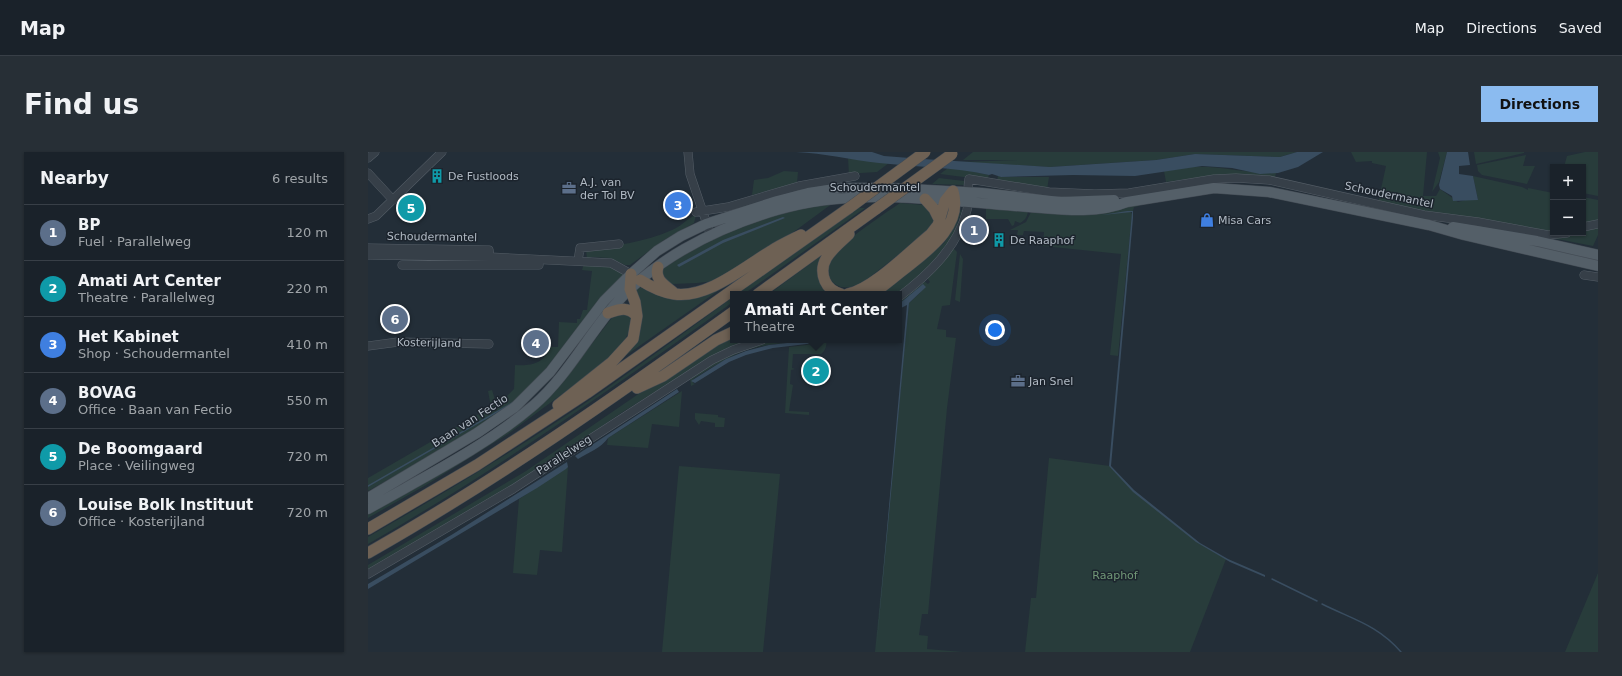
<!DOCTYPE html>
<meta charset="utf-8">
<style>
body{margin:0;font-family:"DejaVu Sans",sans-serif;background:#272f36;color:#f1f3f6}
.controls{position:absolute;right:12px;top:12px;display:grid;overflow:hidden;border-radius:0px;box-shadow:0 1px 3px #0004}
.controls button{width:36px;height:36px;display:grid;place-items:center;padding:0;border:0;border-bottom:1px solid #383f47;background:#1a222a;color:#f1f3f6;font:20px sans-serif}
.you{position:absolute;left:627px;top:178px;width:14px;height:14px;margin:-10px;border:3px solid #fff;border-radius:50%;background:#1a73e8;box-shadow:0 0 0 6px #1a73e833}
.badge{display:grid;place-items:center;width:26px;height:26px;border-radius:50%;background:#8bbbf0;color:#fff;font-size:13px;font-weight:700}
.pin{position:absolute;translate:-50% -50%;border:2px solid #fff;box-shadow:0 1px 4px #0006}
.popup{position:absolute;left:362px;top:139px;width:172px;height:52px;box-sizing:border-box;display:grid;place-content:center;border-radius:0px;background:#1a222a;filter:drop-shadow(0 1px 3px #0005);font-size:13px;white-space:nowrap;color:#9fa4a8}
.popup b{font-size:15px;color:#f1f3f6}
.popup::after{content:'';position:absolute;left:50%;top:100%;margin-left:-8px;border:8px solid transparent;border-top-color:#1a222a}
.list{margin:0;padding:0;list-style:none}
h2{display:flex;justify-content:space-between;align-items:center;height:52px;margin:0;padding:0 16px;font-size:17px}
h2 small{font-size:13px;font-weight:400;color:#9fa4a8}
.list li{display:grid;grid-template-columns:26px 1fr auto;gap:12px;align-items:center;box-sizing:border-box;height:56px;padding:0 16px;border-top:1px solid #383f47}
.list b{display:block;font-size:15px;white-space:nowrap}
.list p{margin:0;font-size:13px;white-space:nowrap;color:#9fa4a8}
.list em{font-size:13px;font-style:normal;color:#9fa4a8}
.map{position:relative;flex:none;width:1230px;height:500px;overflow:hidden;border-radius:0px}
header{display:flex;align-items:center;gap:24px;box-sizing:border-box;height:56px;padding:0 20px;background:#1a222a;border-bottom:1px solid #383f47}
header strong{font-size:19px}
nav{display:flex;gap:22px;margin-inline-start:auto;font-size:14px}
.intro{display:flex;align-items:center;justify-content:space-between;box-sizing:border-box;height:96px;padding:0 24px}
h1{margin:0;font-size:28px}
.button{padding:10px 18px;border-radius:0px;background:#8bbbf0;color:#111;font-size:14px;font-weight:700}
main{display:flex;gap:24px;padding:0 24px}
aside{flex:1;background:#1a222a;border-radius:0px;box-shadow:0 1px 3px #0004}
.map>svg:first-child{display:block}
.green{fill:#283c3b}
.water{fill:#394d60}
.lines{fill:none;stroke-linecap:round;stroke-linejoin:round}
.stream{stroke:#394d60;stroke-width:1.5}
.minor-casing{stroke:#545d66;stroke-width:9}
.major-casing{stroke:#434b54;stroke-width:11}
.highway-casing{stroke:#414a53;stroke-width:12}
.minor{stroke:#363f48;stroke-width:8}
.major{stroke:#545f68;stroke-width:10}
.highway{stroke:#6e6154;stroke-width:11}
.highway-bridge-casing{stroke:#414a53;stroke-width:12;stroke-linecap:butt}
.highway-bridge{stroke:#6e6154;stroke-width:11}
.labels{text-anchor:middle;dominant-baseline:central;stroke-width:3;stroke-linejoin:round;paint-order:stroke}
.poi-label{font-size:11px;fill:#b1bac4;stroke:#1c242d;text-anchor:start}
.street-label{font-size:11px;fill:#b1bac4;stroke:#1c242d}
.park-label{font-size:11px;fill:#719877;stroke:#1c242d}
</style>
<header>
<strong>Map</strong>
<nav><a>Map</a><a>Directions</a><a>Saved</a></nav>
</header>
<div class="intro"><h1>Find us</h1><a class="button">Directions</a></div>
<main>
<aside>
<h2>Nearby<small>6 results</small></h2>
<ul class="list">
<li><span class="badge" style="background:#5c6f8a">1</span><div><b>BP</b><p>Fuel · Parallelweg</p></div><em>120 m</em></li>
<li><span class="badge" style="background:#0f9aa8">2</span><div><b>Amati Art Center</b><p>Theatre · Parallelweg</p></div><em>220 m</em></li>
<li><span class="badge" style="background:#3f7fe0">3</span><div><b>Het Kabinet</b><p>Shop · Schoudermantel</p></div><em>410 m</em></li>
<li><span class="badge" style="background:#5c6f8a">4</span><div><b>BOVAG</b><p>Office · Baan van Fectio</p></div><em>550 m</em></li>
<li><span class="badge" style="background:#0f9aa8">5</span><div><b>De Boomgaard</b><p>Place · Veilingweg</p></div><em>720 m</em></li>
<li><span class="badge" style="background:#5c6f8a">6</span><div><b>Louise Bolk Instituut</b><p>Office · Kosterijland</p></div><em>720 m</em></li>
</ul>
</aside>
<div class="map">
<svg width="1230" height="500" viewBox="0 0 1230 500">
<rect width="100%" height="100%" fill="#232e38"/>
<path class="green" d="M605,0H929L912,5L827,2L788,8L682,15L592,10L651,8H595Z
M983,0H1059L1055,44H1068L1072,37L1090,50L1097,48H1110L1105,24L1154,35L1160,38V36L1185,41V80L1053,59L1010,51L1018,14L1004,11V9L988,10Z
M1070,0H1079L1071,30L1064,40L1072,6Z
M1106,0H1156V1L1108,12Z
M1217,0H1230V44L1215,41V15H1196L1199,4Z
M1158,3L1155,14H1167L1159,32L1114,23L1110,19L1109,13Z
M480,6L521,11L509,20L493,21L481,24Z
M823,15C852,13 879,22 908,21L906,29L847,23L798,30L796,19Z
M580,16L595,17L621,23L619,28L572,22Z
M416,19L430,20L429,31L384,43L386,28L400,26Z
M630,23L633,25H681L679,38L629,30Z
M571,26L596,29V33L564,32Z
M1215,45L1230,48V70L1215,72Z
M465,51L416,87L346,129L329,131L304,132L295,126L294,119C303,98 410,60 435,54C444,52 455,52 465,51Z
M532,51L556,53L560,55C566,68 568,69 558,81L493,132C484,135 475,138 467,132C461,128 457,117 460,110C468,93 515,63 532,51Z
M759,54H771L766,55L765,59H762L764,62L750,204L742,203L753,102L675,94L676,80L656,79L655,83H649L650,78H642L658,70L663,60L751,57L758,56Z
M490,56H497L376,142H369Z
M618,57L660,59C659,66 657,68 652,71L647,69L646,73L644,74L640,67H618Z
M593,58H594L584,87L563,114L531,142H514L576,91L585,77Z
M328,63L326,71L296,88L262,113H257L242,106L224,105L219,107L218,98C247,94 277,90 304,78C313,75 319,66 328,63Z
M1230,75V83L1225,94L1184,86L1215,81V77Z
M585,96L589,100L582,153L574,154L569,177L578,178V185L588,186L579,256L560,462H554L551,483L560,484L559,497L595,500H507L541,151L552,141L554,133L531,152V149L556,129L560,132L562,130L559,126Z
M592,102L595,107L592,150L587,148Z
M454,103L464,142H401Z
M391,110L250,209L261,198L267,137L270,134L284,141L303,147Z
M216,111L244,114L258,122L161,239L104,281L0,339V326L123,255L120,239L124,238L127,248L138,245L146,237L147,213C163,214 176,212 182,195H190L191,170L209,171V167H212L215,158H219L224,119L214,118Z
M365,145V150C246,235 127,319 0,392V385C82,338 164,288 242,234C283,205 324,175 365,145Z
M257,161L263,166L262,177L256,190L235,212L140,282L58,333L0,366V360L59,327L199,224L246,163Z
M365,183V188H383L337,209L253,261L161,324L0,419V413L158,319L304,219Z
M406,188H446C423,191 399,191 376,199C358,206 341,217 325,227V231L327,232L323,234L322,226C347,209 375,191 406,188Z
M455,188H458C459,192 458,199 453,202H425L424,216L427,217L423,218L422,232L425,233L421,259L441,260V263L417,261L421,195L455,191Z
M314,239L311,275L284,272L280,296L239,293L240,286Z
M327,261L350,263V265L357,266L356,275H347V271L333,269L331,273L327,267Z
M681,306L742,314L768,341L831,391L858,407L822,500H657L663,446H668Z
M311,314L412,322L395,500H294Z
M200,315L194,400L172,398L169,423L145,421L151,347Z
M1230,421V500H1197Z"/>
<path class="water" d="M428,0H504L516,4L555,7L682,15L788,8L827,2L912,5L929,0H955L930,15L910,21L892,22L864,16L834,14L767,24L705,23L633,25L624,22L621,23C585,15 548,15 511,11C483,8 456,1 428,0Z
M1079,0H1100L1102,13L1091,14V22L1105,24L1110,48L1085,49L1084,44L1072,37L1071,33Z
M759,59H765V66L743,314L766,338L832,391L860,407L897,423V425L862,410L828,390L765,340L741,314L764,60L734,63Z
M415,65L417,66L355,91L311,115L309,113L355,88Z
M555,132L558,135L541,151L508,500L539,153L531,157V152Z
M446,188H455V190L405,196L378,203L361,210L327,231L323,229L358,207L378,199L401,193Z
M309,237L311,240L240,286C233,296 220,301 210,307L207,304Z
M199,310L200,315L198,317L169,336L0,437V432L85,382Z"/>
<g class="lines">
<path class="stream" d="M0,334L146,250
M904,427L949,449
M954,452C984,467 1010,473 1033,500"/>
<defs>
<path id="minor" d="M320,0L322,22L343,84
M0,6L7,0
M0,21L25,48
M328,60L360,55L431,34L487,24
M0,67L8,64L74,0
M1215,75L1230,72
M0,96L121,98L122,105
M0,103L122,105L243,111L263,122
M210,109L212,96L251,92
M34,113H171
M1216,123L1230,125
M531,145C560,123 590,95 599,58C601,48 599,38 601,27L681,40L727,42L761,41L846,27L868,26L901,28L1056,63L1110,70L1180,83L1199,81
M0,194L30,190L121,192
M0,422L145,337L344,208L365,198L394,188"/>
<path id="major" d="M1085,75L1169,89L1230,103
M0,346L109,281L147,255L182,220L236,149L263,122L289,99L313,84L338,72L409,49L440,41L473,36H523L614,41L692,50L746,48
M0,357C56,325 117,295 166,253C196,227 215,192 240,161C280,110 347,76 409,58C485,35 569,48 647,54C684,56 724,64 759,50L846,36L901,40L1061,73L1096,83L1230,114"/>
<path id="highway" d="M557,47L566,57L572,69
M290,115C286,128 297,133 306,141
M272,128C283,135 293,140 306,142C339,147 376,115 403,99C412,93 423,88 433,83
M390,142L508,57
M473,142C466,140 460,136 457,129C448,108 468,95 481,82
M480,142C505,137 542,99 563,82L570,73L577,49L585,39
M504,142C516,134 527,124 539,115C562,97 595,73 585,39
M240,161C252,157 259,154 269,164
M269,236L295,224L348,188L365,180
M190,253L244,210L265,187L269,164L267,150L262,137L263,122
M0,377L109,313L219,241L481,56
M0,401C127,329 247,245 365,160"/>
</defs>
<use href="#minor" class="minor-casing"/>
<use href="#major" class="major-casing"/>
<use href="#highway" class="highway-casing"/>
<use href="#minor" class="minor"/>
<use href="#major" class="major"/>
<use href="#highway" class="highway"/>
<defs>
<path id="highway-bridge" d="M481,56L557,0
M508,57L584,2"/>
</defs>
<use href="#highway-bridge" class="highway-bridge-casing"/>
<use href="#highway-bridge" class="highway-bridge"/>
</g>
<defs>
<symbol id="building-bare" viewBox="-9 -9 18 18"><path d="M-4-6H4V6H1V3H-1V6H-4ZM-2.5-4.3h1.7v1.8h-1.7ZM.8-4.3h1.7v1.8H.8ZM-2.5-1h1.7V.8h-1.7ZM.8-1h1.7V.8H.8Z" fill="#0f9aa8" stroke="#1c242d" stroke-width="2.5" paint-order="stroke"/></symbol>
<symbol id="office-bare" viewBox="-9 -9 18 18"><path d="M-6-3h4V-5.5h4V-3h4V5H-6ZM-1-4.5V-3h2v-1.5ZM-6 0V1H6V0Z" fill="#5c6f8a" stroke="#1c242d" stroke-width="2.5" paint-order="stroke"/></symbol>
<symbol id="shop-bare" viewBox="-9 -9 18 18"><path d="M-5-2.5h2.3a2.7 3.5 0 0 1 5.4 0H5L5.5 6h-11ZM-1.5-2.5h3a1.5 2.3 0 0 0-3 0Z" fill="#3f7fe0" stroke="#1c242d" stroke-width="2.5" paint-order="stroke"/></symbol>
</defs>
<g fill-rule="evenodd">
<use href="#building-bare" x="59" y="14" width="20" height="20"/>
<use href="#office-bare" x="191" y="26" width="20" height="20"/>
<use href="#shop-bare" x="829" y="58" width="20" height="20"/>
<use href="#building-bare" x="621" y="78" width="20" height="20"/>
<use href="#office-bare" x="640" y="219" width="20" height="20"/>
</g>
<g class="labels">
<g class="poi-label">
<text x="80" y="24">De Fustloods</text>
<text x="212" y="30">A.J. van<tspan x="212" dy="13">der Tol BV</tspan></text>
<text x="850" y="68">Misa Cars</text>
<text x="642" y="88">De Raaphof</text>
<text x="661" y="229">Jan Snel</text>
</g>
<g class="street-label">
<text x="507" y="35">Schoudermantel</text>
<text transform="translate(1021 43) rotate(12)">Schoudermantel</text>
<text transform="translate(64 85) rotate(1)">Schoudermantel</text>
<text transform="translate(61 191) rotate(1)">Kosterijland</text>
<text transform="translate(102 269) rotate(-33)">Baan van Fectio</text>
<text transform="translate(196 303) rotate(-33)">Parallelweg</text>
</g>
<g class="park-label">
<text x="747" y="423">Raaphof</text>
</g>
</g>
</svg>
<div class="controls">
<button>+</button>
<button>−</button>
</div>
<div class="you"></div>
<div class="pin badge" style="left:606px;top:78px;background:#5c6f8a">1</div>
<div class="pin badge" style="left:448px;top:219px;background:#0f9aa8">2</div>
<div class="popup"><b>Amati Art Center</b>Theatre</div>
<div class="pin badge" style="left:310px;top:53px;background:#3f7fe0">3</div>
<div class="pin badge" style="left:168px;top:191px;background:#5c6f8a">4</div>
<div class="pin badge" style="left:43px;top:56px;background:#0f9aa8">5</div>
<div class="pin badge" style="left:27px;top:167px;background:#5c6f8a">6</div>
</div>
</main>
